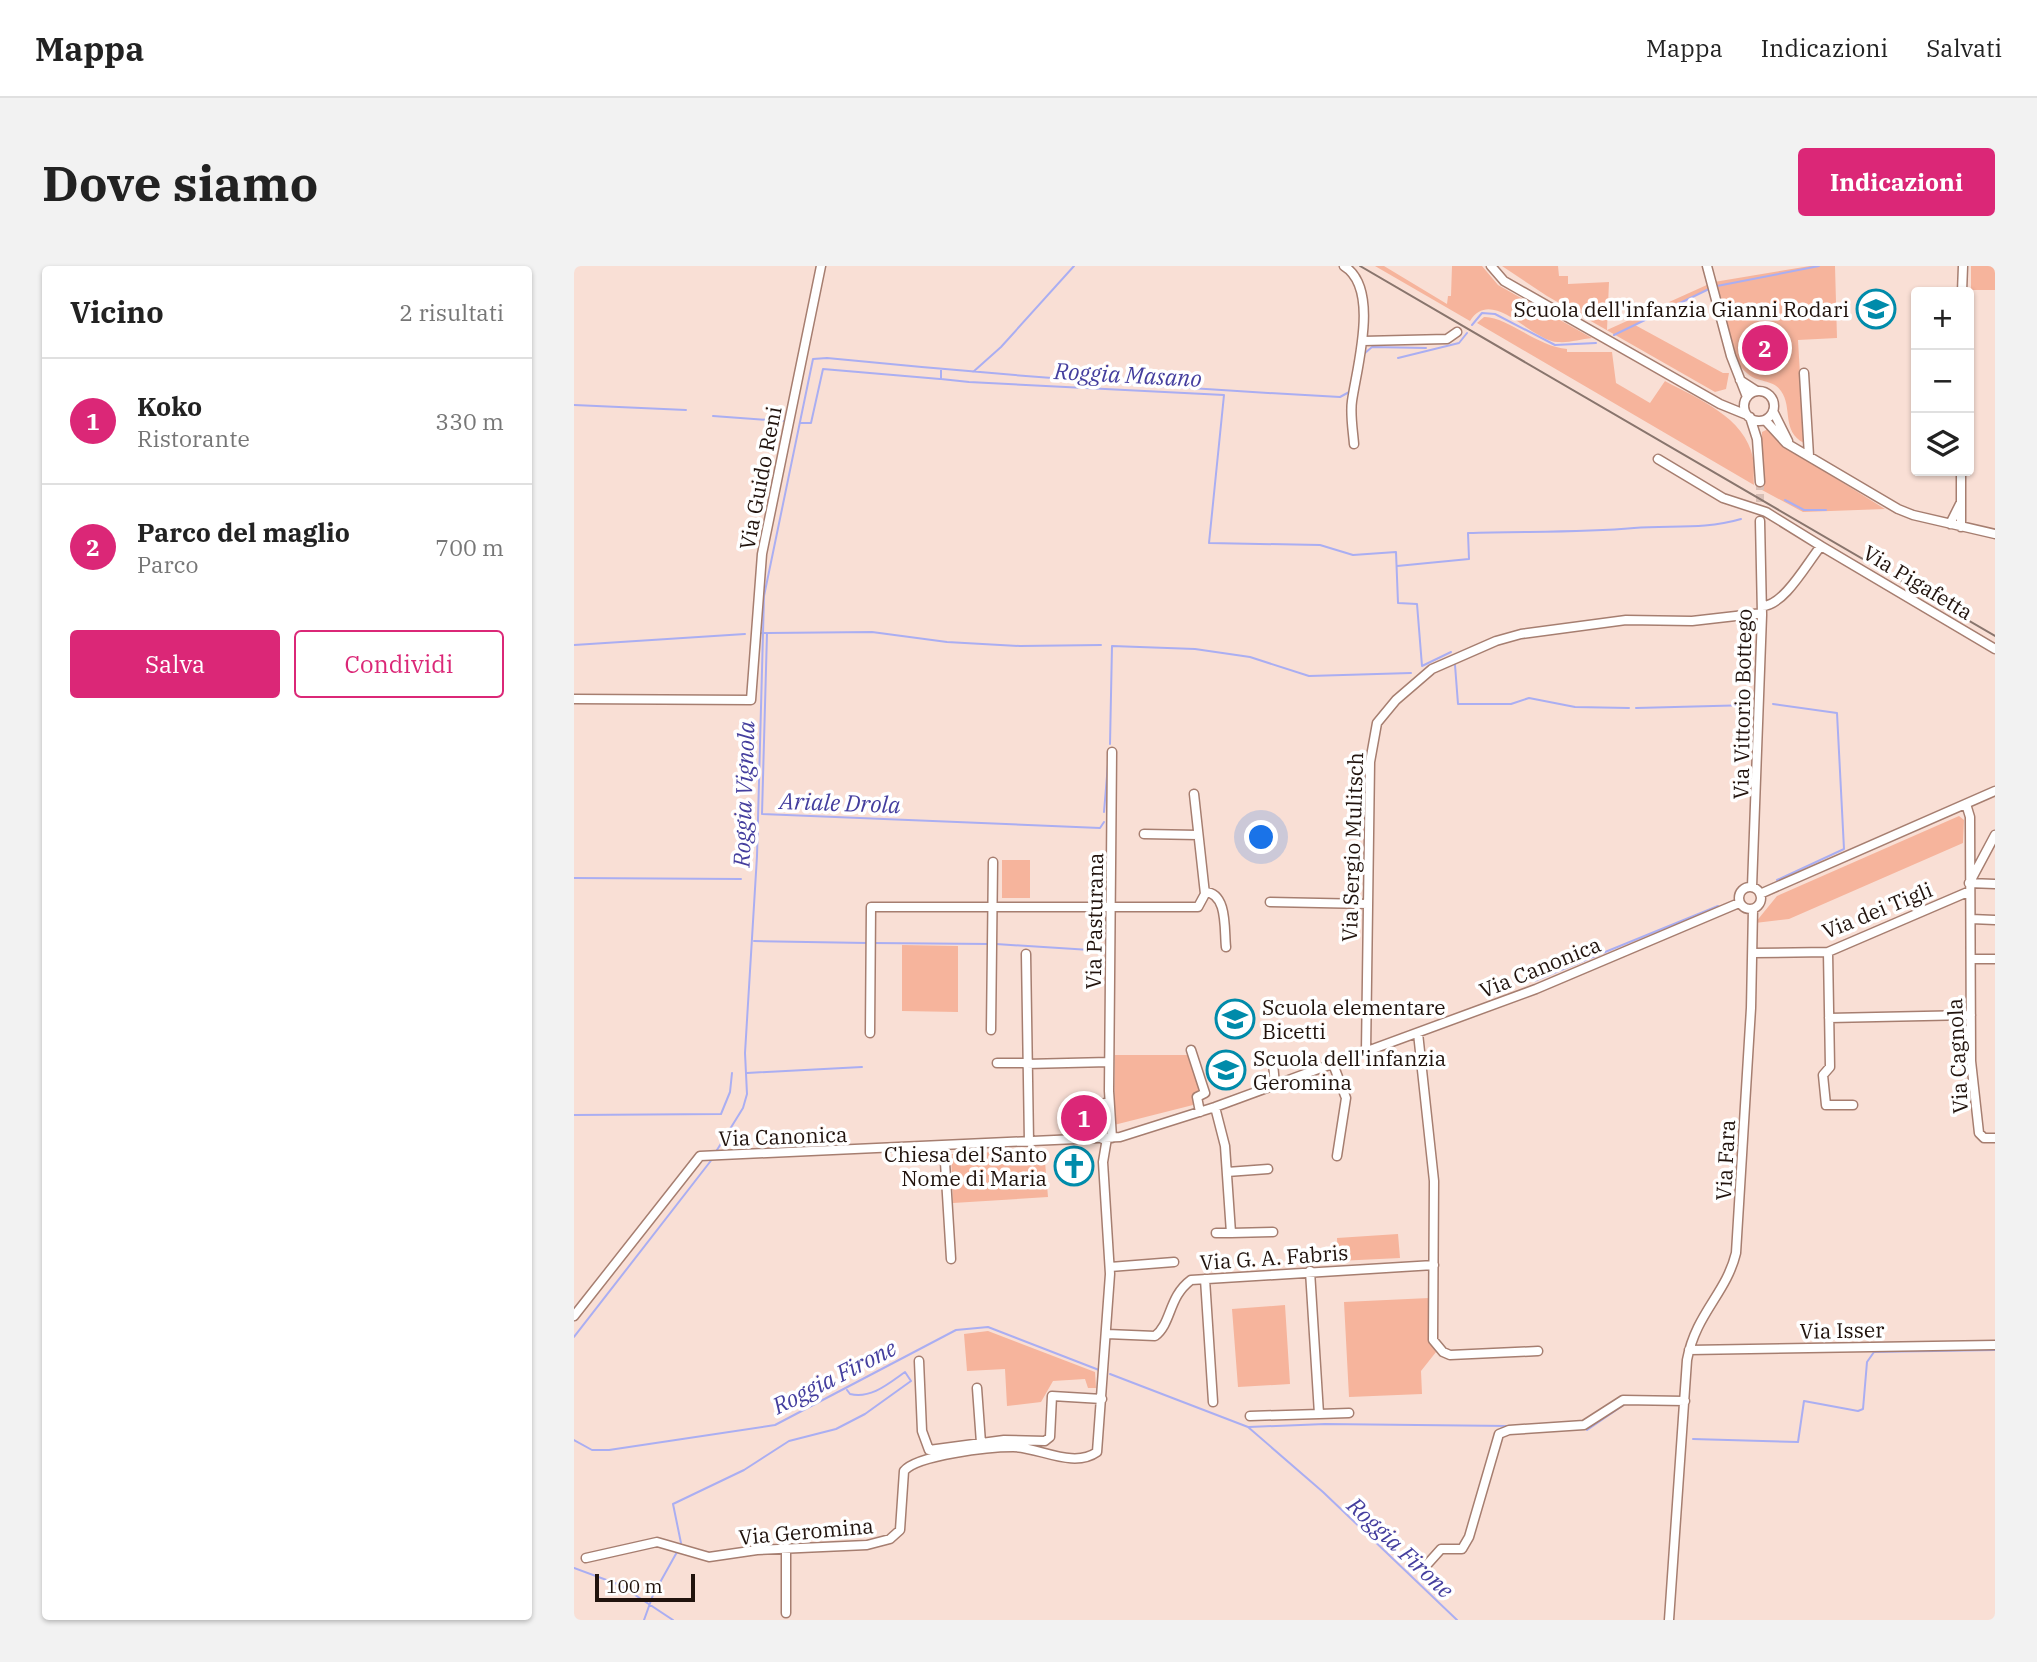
<!DOCTYPE html>
<html lang="it">
<meta charset="utf-8">
<style>
body{margin:0;font-family:"IBM Plex Serif",serif;background:#f2f2f2;color:#222}
.controls{position:absolute;right:21px;top:21px;display:grid;overflow:hidden;border-radius:7px;box-shadow:0 2px 5px #0004}
.controls button{width:63px;height:63px;display:grid;place-items:center;padding:0;border:0;border-bottom:2px solid #e0e0e0;background:#fff;color:#222;font:35px sans-serif}
.scale{position:absolute;left:21px;bottom:18px;width:100px;box-sizing:border-box;padding-left:7px;border:4px solid #21130d;border-top:0;font-size:19px;line-height:24px;white-space:nowrap;color:#21130d;-webkit-text-stroke:5px #fff;paint-order:stroke}
.you{position:absolute;left:688px;top:572px;width:24px;height:24px;margin:-18px;border:5px solid #fff;border-radius:50%;background:#1a73e8;box-shadow:0 0 0 10px #1a73e833}
.badge{display:grid;place-items:center;width:46px;height:46px;border-radius:50%;background:#db2777;color:#fff;font-size:23px;font-weight:700}
.pin{position:absolute;translate:-50% -50%;border:4px solid #fff;box-shadow:0 2px 7px #0006}
.list{margin:0;padding:0;list-style:none}
h2{display:flex;justify-content:space-between;align-items:center;height:91px;margin:0;padding:0 28px;font-size:30px}
h2 small{font-size:23px;font-weight:400;color:#767676}
.list li{display:grid;grid-template-columns:46px 1fr auto;gap:21px;align-items:center;box-sizing:border-box;height:126px;padding:0 28px;border-top:2px solid #e0e0e0}
.list b{display:block;font-size:26px;white-space:nowrap}
.list p{margin:0;font-size:23px;white-space:nowrap;color:#767676}
.list em{font-size:23px;font-style:normal;color:#767676}
.actions{display:flex;gap:14px;padding:21px 28px}
.actions a{flex:1;padding:16px 0;border:2px solid #db2777;border-radius:7px;text-align:center;font-size:24px;color:#db2777}
.actions .main{background:#db2777;color:#fff}
.icon{flex:none;width:38px;height:38px;fill:none;stroke:currentColor;stroke-width:2;stroke-linecap:round;stroke-linejoin:round}
.map{position:relative;flex:none;width:1421px;height:1354px;overflow:hidden;border-radius:7px}
header{display:flex;align-items:center;gap:42px;box-sizing:border-box;height:98px;padding:0 35px;background:#fff;border-bottom:2px solid #e0e0e0}
header strong{font-size:33px}
nav{display:flex;gap:38px;margin-inline-start:auto;font-size:24px}
.intro{display:flex;align-items:center;justify-content:space-between;box-sizing:border-box;height:168px;padding:0 42px}
h1{margin:0;font-size:49px}
.button{padding:18px 32px;border-radius:7px;background:#db2777;color:#fff;font-size:24px;font-weight:700}
main{display:flex;gap:42px;padding:0 42px}
aside{flex:1;background:#fff;border-radius:7px;box-shadow:0 2px 5px #0004}
.map>svg:first-child{display:block}
.green{fill:#f6b49c}
.lines{fill:none;stroke-linecap:round;stroke-linejoin:round}
.stream{stroke:#aaaef2;stroke-width:2}
.minor-tunnel{stroke:#d9c0b7;stroke-width:8;stroke-dasharray:8 4;stroke-linecap:butt}
.minor-casing{stroke:#a67e70;stroke-width:11}
.minor{stroke:#fff;stroke-width:8}
.rail{stroke:#89756d;stroke-width:2}
.labels{text-anchor:middle;dominant-baseline:central;stroke-width:7;stroke-linejoin:round;paint-order:stroke}
.poi-label{font-size:21px;fill:#21130d;stroke:#fff;text-anchor:end}
.street-label{font-size:21px;fill:#21130d;stroke:#fff}
.water-label{font-size:23px;font-style:italic;fill:#443e9e;stroke:#fff}
</style>
<header>
<strong>Mappa</strong>
<nav><a>Mappa</a><a>Indicazioni</a><a>Salvati</a></nav>
</header>
<div class="intro"><h1>Dove siamo</h1><a class="button">Indicazioni</a></div>
<main>
<aside>
<h2>Vicino<small>2 risultati</small></h2>
<ul class="list">
<li><span class="badge">1</span><div><b>Koko</b><p>Ristorante</p></div><em>330 m</em></li>
<li><span class="badge">2</span><div><b>Parco del maglio</b><p>Parco</p></div><em>700 m</em></li>
</ul>
<div class="actions"><a class="main">Salva</a><a>Condividi</a></div>
</aside>
<div class="map">
<svg width="1421" height="1354" viewBox="0 0 1421 1354">
<rect width="100%" height="100%" fill="#f9dfd5"/>
<path class="green" d="M801,0H810L873,38L874,30H877L878,0H908L924,19L1018,72C1007,73 995,77 984,76C957,75 918,20 896,55Z
M928,0H984L985,10H994V18L1035,16L1033,64L1135,18L1137,22L1061,59L1149,107H1155L1152,123L1141,126L973,30Z
M1236,0H1261L1263,72L1224,74L1230,177C1207,165 1219,142 1207,125C1199,113 1184,117 1174,108C1151,89 1147,44 1140,16Z
M1397,0H1421V24H1397Z
M910,51C932,50 964,81 993,83V86H1038L1042,117L1076,137L1091,115C1124,133 1171,151 1179,192C1181,200 1179,210 1180,219L903,57Z
M1196,162L1221,187L1311,243L1229,246L1188,224V166Z
M1385,550L1390,554L1389,577L1215,653L1181,657L1203,630Z
M428,594H456V632H428Z
M328,679L384,680V746L328,745Z
M541,789H615L627,825L620,830L619,839L540,859Z
M470,884L474,931L379,937L377,888Z
M824,968L826,992L764,995L763,972Z
M855,1032L854,1067L862,1086L847,1105L848,1128L775,1131L770,1036Z
M711,1039L716,1118L664,1121L658,1043Z
M414,1065L521,1106L522,1122H514L511,1113L479,1115L467,1136L433,1140L431,1103L393,1105L390,1068Z"/>
<g class="lines">
<path class="stream" d="M1143,20L1245,0
M898,59L908,47L921,48L981,79L1022,77
M1040,69L1137,22
M791,87L798,81L852,82
M824,92L885,77L893,67
M367,104V113L395,116L650,129L635,277L746,279L779,289L822,286L824,337L843,338L848,400L877,386
M399,106L427,81L500,0
M0,139L112,144
M139,150L209,155
M227,157H237L249,103L366,113
M1211,234L1230,244H1252
M823,300L895,293L894,267C950,265 1005,267 1060,262C1097,259 1130,264 1167,253
M188,367H193L188,548L526,562L530,556
M194,367L298,366L373,376L446,380L527,379
M0,379L171,368
M881,399L884,438H937L955,432L1001,441L1055,442
M1199,438L1263,447L1270,583L1203,614
M1062,442L1178,439
M536,478L538,380L621,383L676,391L735,410L837,407
M530,546L534,498
M0,612L167,613
M180,675L293,677
M299,677L416,678
M422,678L532,685
M960,715L1144,640
M173,807L288,801
M0,849L147,848L156,826L158,807
M143,884L169,842L173,828L171,787L183,590L190,330L239,93L253,92C424,109 595,122 766,131L777,125
M0,1071L139,892
M536,1108L674,1161L749,1226L883,1354
M675,1161L751,1158L935,1160
M1013,1164L1051,1138H1081
M1119,1173L1224,1176L1230,1135L1284,1145L1289,1143L1293,1096L1300,1086L1421,1084
M0,1174L18,1184H35L201,1159L382,1064L414,1061L525,1104
M107,1277L99,1238L170,1204L215,1175L262,1163L291,1148L337,1115L331,1106C314,1118 297,1133 276,1128L273,1124
M0,1302L46,1319L99,1354
M70,1354L79,1329L103,1286"/>
<path class="minor-tunnel" d="M1186,216V255"/>
<defs>
<path id="minor" d="M770,0C806,22 783,100 778,135C776,148 779,165 780,178
M917,0L930,15L1146,138L1173,149
M1133,0L1157,90L1173,131
M1388,26L1389,0
M789,75L873,73L883,66
M1230,107L1235,190
M1166,114L1183,125
M1170 140a15 15 0 1 1 30 0a15 15 0 1 1-30 0Z
M1199,145L1214,175
M1176,151L1183,173L1186,216
M1191,154L1212,177L1324,243L1339,249L1421,268
M1084,193L1149,232L1192,246L1247,280C1233,297 1210,340 1188,340
M1387,205V261
M1376,258L1386,238
M1247,280L1421,383
M0,433L177,434L188,288L247,0
M1392,538L1396,551L1397,795L1405,867L1410,872H1421
M570,568L624,569
M1397,614L1421,569
M1395,617L1421,618
M1165 632a11 11 0 1 1 22 0a11 11 0 1 1-22 0Z
M1178,621L1188,349L1186,255
M631,626C654,627 650,664 652,681
M1186,628L1421,525
M696,636L794,638
M1397,653L1421,654
M1254,686L1256,801L1249,809L1252,839H1279
M1179,687L1254,686L1396,625
M452,688L455,876
M1397,693H1421
M1255,752L1397,749
M417,764L419,596
M296,767L297,641H624L631,628L620,528
M844,767L860,915L859,1074L869,1086L876,1089L964,1085
M617,784L631,827L623,831L626,846
M792,786L796,496L803,457L822,434L858,403L922,375L947,368L1052,354L1118,355L1188,347
M423,797H452
M699,797L701,819
M452,798L535,796
M759,798L772,832L763,890
M641,841L651,880L657,967H642
M538,872L535,825L538,486
M529,873L531,837
M370,880L377,993
M653,906L694,903
M657,967L699,966
M536,1001L600,996
M631,1013L639,1136
M0,1050L126,890L546,871L641,841L962,723L1165,637
M533,1068L581,1070C598,1057 594,1031 617,1014L860,999
M1115,1084L1421,1079
M345,1095L348,1165L355,1184L430,1174L471,1175L476,1171L478,1130L528,1133
M403,1122L407,1177
M745,1148L775,1147
M676,1150L745,1148L736,1005
M12,1292L83,1276L135,1291L183,1284L293,1279L316,1273L326,1264L330,1205C343,1189 416,1181 439,1181C465,1181 499,1203 523,1186L536,1008L529,896L533,872
M849,1303L867,1283H888L895,1271L925,1168L935,1164L1010,1159L1049,1134L1111,1135
M212,1347V1282
M1095,1354L1113,1094C1122,1047 1152,1028 1162,987L1177,742L1179,643"/>
</defs>
<use href="#minor" class="minor-casing"/>
<use href="#minor" class="minor"/>
<path class="rail" d="M786,0L1421,370"/>
</g>
<defs>
<symbol id="school-ring" viewBox="-11 -11 22 22"><circle r="9.5" fill="#fff" stroke="#008baa" stroke-width="1.5"/><path d="M0-5L7-2L0 1L-7-2ZM-4 1L0 2.5L4 1V4Q0 6-4 4Z" fill="#008baa"/></symbol>
<symbol id="church-ring" viewBox="-11 -11 22 22"><circle r="9.5" fill="#fff" stroke="#008baa" stroke-width="1.5"/><path d="M-1.2-6h2.4v3.5h3.3v2.4h-3.3V6h-2.4V-.1h-3.3v-2.4h3.3Z" fill="#008baa"/></symbol>
</defs>
<g fill-rule="evenodd">
<use href="#school-ring" x="1280" y="21" width="44" height="44"/>
<use href="#school-ring" x="639" y="731" width="44" height="44"/>
<use href="#school-ring" x="630" y="782" width="44" height="44"/>
<use href="#church-ring" x="478" y="878" width="44" height="44"/>
</g>
<g class="labels">
<g class="poi-label">
<text x="1275" y="43">Scuola dell'infanzia Gianni Rodari</text>
<text x="688" y="741" text-anchor="start">Scuola elementare<tspan x="688" dy="24">Bicetti</tspan></text>
<text x="679" y="792" text-anchor="start">Scuola dell'infanzia<tspan x="679" dy="24">Geromina</tspan></text>
<text x="473" y="888">Chiesa del Santo<tspan x="473" dy="24">Nome di Maria</tspan></text>
</g>
<g class="street-label">
<text transform="translate(186 212) rotate(-79)">Via Guido Reni</text>
<text transform="translate(1344 316) rotate(31)">Via Pigafetta</text>
<text transform="translate(1168 438) rotate(-89)">Via Vittorio Bottego</text>
<text transform="translate(778 581) rotate(-88)">Via Sergio Mulitsch</text>
<text transform="translate(1303 644) rotate(-22)">Via dei Tigli</text>
<text transform="translate(520 655) rotate(-89)">Via Pasturana</text>
<text transform="translate(966 701) rotate(-22)">Via Canonica</text>
<text transform="translate(1383 790) rotate(-93)">Via Cagnola</text>
<text transform="translate(209 870) rotate(-2)">Via Canonica</text>
<text transform="translate(1151 894) rotate(-87)">Via Fara</text>
<text transform="translate(700 991) rotate(-4)">Via G. A. Fabris</text>
<text transform="translate(1268 1064) rotate(-1)">Via Isser</text>
<text transform="translate(232 1265) rotate(-5)">Via Geromina</text>
</g>
<g class="water-label">
<text transform="translate(554 108) rotate(3)">Roggia Masano</text>
<text transform="translate(169 528) rotate(-88)">Roggia Vignola</text>
<text transform="translate(266 536) rotate(2)">Ariale Drola</text>
<text transform="translate(260 1110) rotate(-27)">Roggia Firone</text>
<text transform="translate(827 1281) rotate(43)">Roggia Firone</text>
</g>
</g>
</svg>
<div class="controls">
<button>+</button>
<button>−</button>
<button><svg class="icon" aria-label="layers" viewBox="0 0 24 24"><path d="M12 4l9 5-9 5-9-5zM3 14l9 5 9-5"/></svg></button>
</div>
<div class="scale">100 m</div>
<div class="you"></div>
<div class="pin badge" style="left:510px;top:852px">1</div>
<div class="pin badge" style="left:1191px;top:82px">2</div>
</div>
</main>
